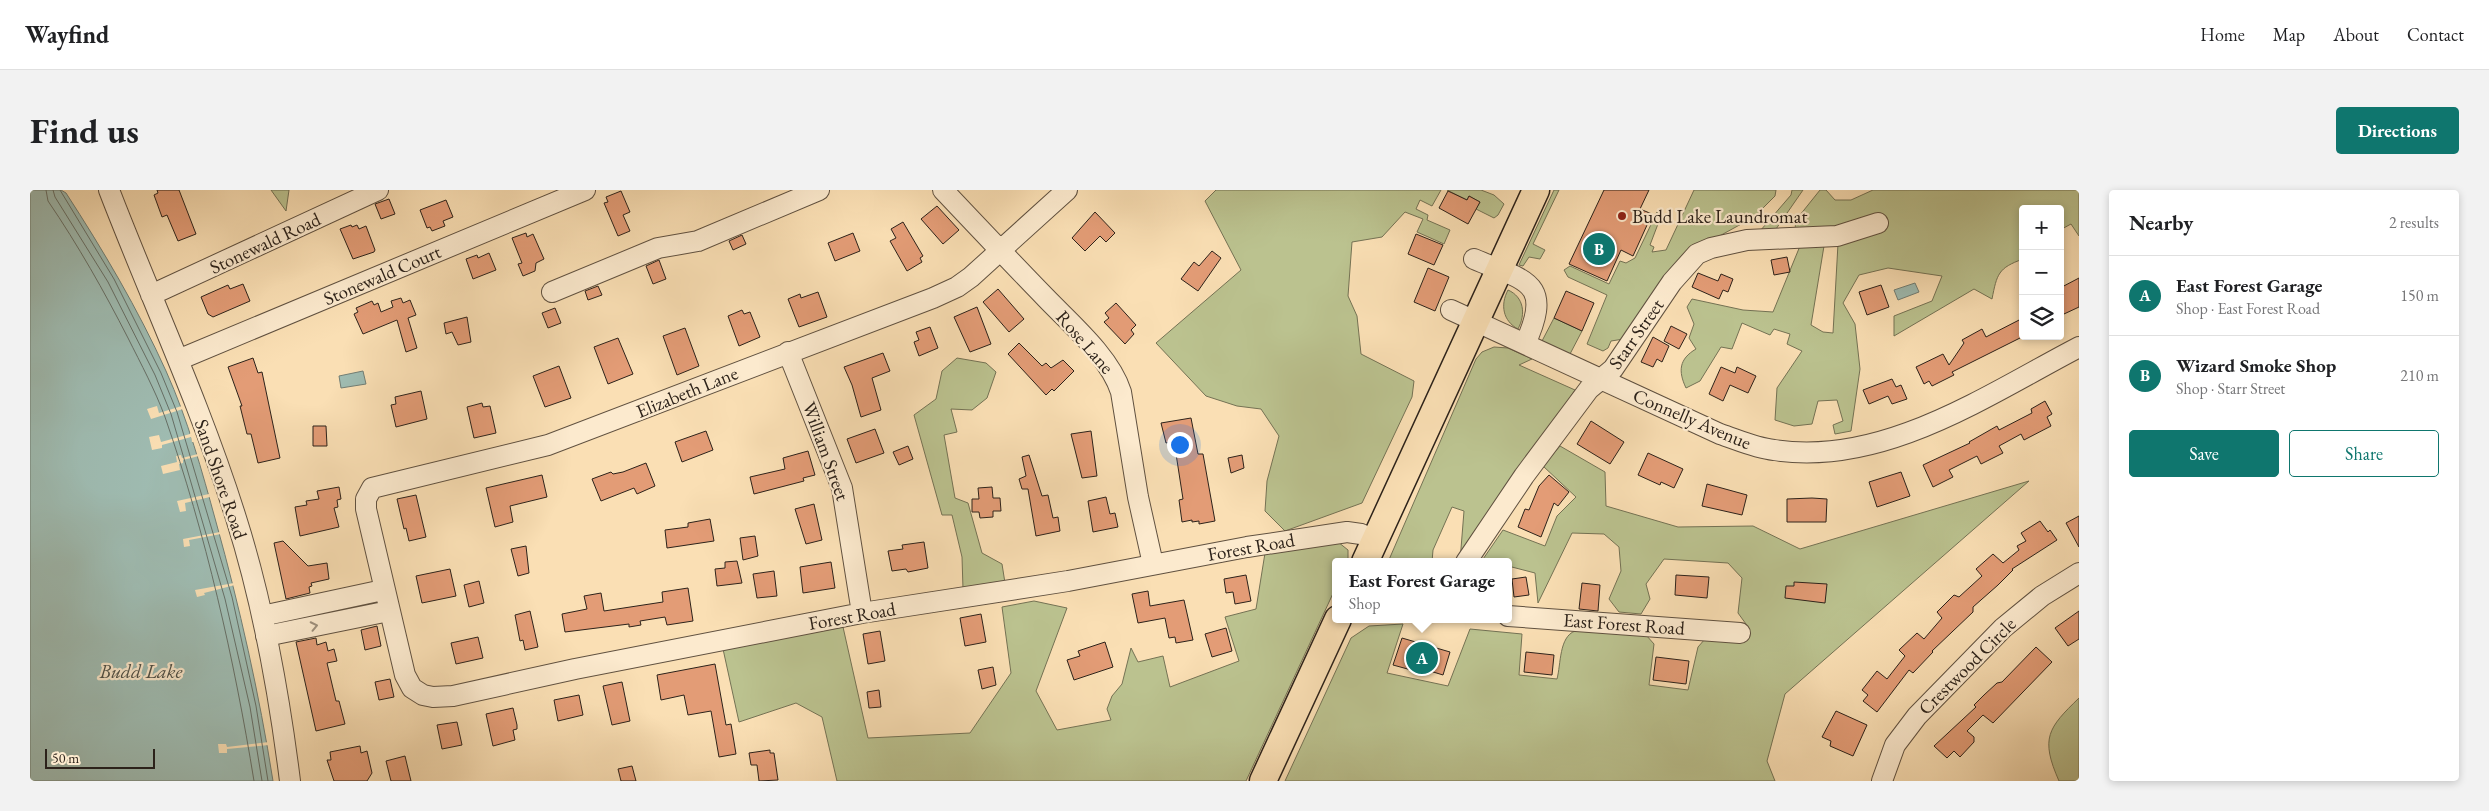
<!DOCTYPE html>
<meta charset="utf-8">
<style>
body{margin:0;font-family:"EB Garamond",serif;background:#f2f2f2;color:#202124}
.controls{position:absolute;right:15px;top:15px;display:grid;overflow:hidden;border-radius:5px;box-shadow:0 2px 8px #0003}
.controls button{width:45px;height:45px;display:grid;place-items:center;padding:0;border:0;border-bottom:1px solid #e0e0e0;background:#fff;color:#202124;font:25px sans-serif}
.scale{position:absolute;left:15px;bottom:12px;width:110px;box-sizing:border-box;padding-left:5px;border:2px solid #2c221a;border-top:0;font-size:14px;line-height:18px;white-space:nowrap;color:#2c221a;-webkit-text-stroke:4px #fceace;paint-order:stroke}
.you{position:absolute;left:1149px;top:254px;width:18px;height:18px;margin:-12px;border:4px solid #fff;border-radius:50%;background:#1a73e8;box-shadow:0 0 0 8px #1a73e833}
.badge{display:grid;place-items:center;width:32px;height:32px;border-radius:50%;background:#0f766e;color:#fff;font-size:16px;font-weight:700}
.pin{position:absolute;translate:-50% -50%;border:2px solid #fff;box-shadow:0 1px 5px #0006}
.popup{position:absolute;left:1302px;top:368px;width:180px;height:65px;box-sizing:border-box;display:grid;place-content:center;border-radius:5px;background:#fff;filter:drop-shadow(0 1px 4px #0005);font-size:16px;white-space:nowrap;color:#757577}
.popup b{font-size:19px;color:#202124}
.popup::after{content:'';position:absolute;left:50%;top:100%;margin-left:-10px;border:10px solid transparent;border-top-color:#fff}
.list{margin:0;padding:0;list-style:none}
h2{display:flex;justify-content:space-between;align-items:center;height:65px;margin:0;padding:0 20px;font-size:21px}
h2 small{font-size:16px;font-weight:400;color:#757577}
.list li{display:grid;grid-template-columns:32px 1fr auto;gap:15px;align-items:center;box-sizing:border-box;height:80px;padding:0 20px;border-top:1px solid #e0e0e0}
.list b{display:block;font-size:19px;white-space:nowrap}
.list p{margin:0;font-size:16px;white-space:nowrap;color:#757577}
.list em{font-size:16px;font-style:normal;color:#757577}
.actions{display:flex;gap:10px;padding:15px 20px}
.actions a{flex:1;padding:11px 0;border:1px solid #0f766e;border-radius:5px;text-align:center;font-size:18px;color:#0f766e}
.actions .main{background:#0f766e;color:#fff}
.icon{flex:none;width:28px;height:28px;fill:none;stroke:currentColor;stroke-width:2;stroke-linecap:round;stroke-linejoin:round}
.map{position:relative;flex:none;width:2049px;height:591px;overflow:hidden;border-radius:5px}
header{display:flex;align-items:center;gap:30px;box-sizing:border-box;height:70px;padding:0 25px;background:#fff;border-bottom:1px solid #e0e0e0}
header strong{font-size:24px}
nav{display:flex;gap:28px;margin-inline-start:auto;font-size:18px}
.intro{display:flex;align-items:center;justify-content:space-between;box-sizing:border-box;height:120px;padding:0 30px}
h1{margin:0;font-size:35px}
.button{padding:12px 22px;border-radius:5px;background:#0f766e;color:#fff;font-size:18px;font-weight:700}
main{display:flex;gap:30px;padding:0 30px}
aside{flex:1;background:#fff;border-radius:5px;box-shadow:0 2px 8px #0003}
.map>svg:first-child{display:block}
.green{fill:#bbc28f;stroke:#747254}
.water{fill:#9fbcb2;stroke:#717e75}
.pier{fill:#fadfb4}
.lines{fill:none;stroke-linecap:round;stroke-linejoin:round}
.shore{stroke:#666f66;stroke-width:1}
.building{fill:#e39c76;stroke:#2c221a}
.minor-casing{stroke:#605140;stroke-width:22}
.major-casing{stroke:#2c221a;stroke-width:29}
.minor{stroke:#fceace;stroke-width:20}
.major{stroke:#fadfb4;stroke-width:26}
.oneway{stroke:#9e907d}
.poi-dot{fill:#8f2418;stroke:#fceace;stroke-width:2}
.labels{text-anchor:middle;dominant-baseline:central;stroke-width:4.5;stroke-linejoin:round;paint-order:stroke}
.poi-label{font-size:19px;fill:#2c221a;stroke:#fceace;text-anchor:start}
.street-label{font-size:19px;fill:#2c221a;stroke:#fceace}
.water-label{font-size:20px;font-style:italic;fill:#4e5048;stroke:#fceace}
</style>
<header>
<strong>Wayfind</strong>
<nav><a>Home</a><a>Map</a><a>About</a><a>Contact</a></nav>
</header>
<div class="intro"><h1>Find us</h1><a class="button">Directions</a></div>
<main>
<div class="map">
<svg width="2049" height="591" viewBox="0 0 2049 591">
<rect width="100%" height="100%" fill="#fadfb4"/>
<filter id="stains"><feTurbulence type="fractalNoise" baseFrequency=".004" numOctaves="4"/><feColorMatrix values="0 0 0 0 .2 0 0 0 0 .09 0 0 0 0 .02 0 0 0 .5 -.17"/></filter>
<radialGradient id="worn" r=".72"><stop offset=".6" stop-color="#630" stop-opacity="0"/><stop offset="1" stop-color="#630" stop-opacity=".3"/></radialGradient>
<path class="green" d="M241,0H259L256,21Z
M1186,0H1411L1402,16L1390,10L1386,19L1398,25L1397,30L1420,40L1414,54L1387,42L1393,29L1375,22L1352,47L1322,52L1318,106L1327,126L1331,164L1384,191L1382,207L1332,313L1255,341L1235,321L1237,291L1249,246L1231,219L1207,216L1176,206L1126,153L1211,80L1175,11Z
M1417,0H1451L1464,5L1474,14L1468,25L1464,28L1446,19L1450,12L1439,6L1437,10Z
M1524,0H1529L1503,54L1515,60L1510,69L1499,67L1493,76L1489,75Z
M1664,0H1746L1745,6L1724,27L1684,49L1600,148L1581,151L1578,158L1573,161L1557,154L1577,105L1538,87L1534,80L1540,76L1579,94L1590,71L1596,73L1605,68L1627,22L1631,26L1620,55L1624,57L1622,62L1636,60Z
M1762,0H1773L1746,39L1730,41L1761,5Z
M1790,0H1796L1805,10H1821L1843,0H2049V46L2041,34L2030,40V19H1993V69C1968,78 1967,84 1962,109L1944,99L1864,146V126L1902,111L1912,86L1858,78L1829,85L1813,113L1825,134L1830,179L1821,241L1805,244L1803,235L1813,231L1807,210L1788,211L1782,234L1764,236L1745,230L1747,198L1772,161L1757,154L1760,144L1744,139L1740,145L1712,133L1702,159L1691,157L1670,191L1656,198C1648,181 1649,169 1666,159L1659,148L1664,134L1657,117L1662,109L1713,120L1743,122L1770,56H1794L1781,135L1793,142L1803,143L1809,36L1765,39L1766,30Z
M1478,100C1494,107 1496,124 1488,139C1473,131 1470,115 1478,100Z
M1524,128L1552,141L1540,164L1512,151Z
M1464,157L1478,158L1502,169L1489,175L1545,200L1430,371L1434,321L1422,317L1403,360L1402,372H1358L1446,169L1452,162Z
M927,168L956,173L966,182L957,208L942,220L921,219L927,242L914,245L925,308L938,313L952,363L972,374L975,393L933,399L932,367L922,325H912L884,225L906,209L912,181Z
M1530,256L1575,282L1576,316L1648,337L1723,336L1770,359L1999,291L1755,504L1737,571L1745,591H1255L1321,448L1339,436L1373,434L1357,483L1418,496L1440,439L1492,444L1489,485L1527,489C1531,474 1529,447 1545,441L1616,445L1624,454L1619,495L1658,500L1668,457L1675,449L1715,451L1716,434L1708,423L1712,388L1698,373L1634,369L1616,394L1620,409L1611,424L1589,422L1579,409L1591,381L1589,357L1574,344L1542,343L1508,413L1505,383L1478,376V372H1451L1473,340L1515,356L1527,326L1546,307L1513,276Z
M1308,352L1318,360V372H1306V397L1216,591H807L792,527L766,513L709,532L693,459L813,437L838,548L940,543L981,483L972,417L1004,411L1037,418L1006,501L1027,540L1081,530L1077,519L1082,506L1092,494L1101,458L1108,472L1133,466L1140,497L1209,471L1195,427L1226,419L1235,363Z
M2049,508V591H2029C2010,548 2018,538 2049,508Z"/>
<path class="water" d="M0,0H31L36,3C73,60 108,119 136,181C158,230 172,281 186,332C210,418 229,503 243,591H0Z
M1885,93L1889,102L1868,110L1864,100Z
M333,181L336,194L311,198L309,186Z"/>
<path class="pier" d="M127,216L129,223L152,216L153,219L121,229L117,219Z
M160,242L165,252H162L161,247L132,255V258L122,260L119,247L129,245L131,252L160,244Z
M168,264L169,266L153,270V273L149,274L150,280L133,284L131,276L147,272L146,266L151,265L152,268Z
M179,304L180,307L155,313L156,321L150,322L147,311Z
M190,342L191,344L159,350L160,356L154,357L153,349Z
M204,393L205,395L174,403L175,405L167,407L165,400Z
M239,552V555L197,559V563H189L188,554H196L197,557Z"/>
<g class="lines">
<path class="shore" d="M16,0L18,11C48,55 74,101 98,148C111,174 125,200 135,227C176,345 204,468 224,591
M23,0L25,7L78,92L125,185L141,224L195,409L220,517L232,591
M30,0L84,89L131,183L147,222L202,407L226,516L238,591"/>
</g>
<path class="building" d="M127,0H149L166,44L148,51L137,25L132,27L124,5L128,3Z
M1574,0H1619L1610,19L1622,24L1603,66L1591,60L1577,91L1539,74Z
M591,1L600,22L593,25L600,41L588,46L574,13L578,12L576,7Z
M1418,1L1437,10L1439,6L1450,12L1438,34L1409,18Z
M359,9L365,24L351,29L345,14Z
M416,10L423,27L413,31L415,36L402,41L400,37L397,38L390,20Z
M907,16L929,40L913,54L891,29Z
M1065,22L1085,43L1076,52L1070,46L1055,61L1042,48Z
M873,32L893,66L890,68L892,72L877,81L860,51L866,48L861,39Z
M321,35L322,37L327,35L329,39L336,36L345,60L344,62L323,69L310,39Z
M496,43L497,47L503,44L514,69L506,73L505,81L493,86L488,74L492,73L482,48Z
M823,43L830,61L805,71L798,53Z
M1386,44L1413,55L1404,75L1378,64Z
M712,45L716,54L703,60L699,51Z
M1182,61L1191,68L1168,101L1151,89L1164,72L1169,76Z
M459,63L466,80L443,89L436,69L447,65L448,68Z
M1757,67L1760,82L1744,85L1741,70Z
M629,70L636,89L623,94L616,76Z
M1398,78L1419,87L1405,121L1384,112Z
M1668,83L1688,91L1691,84L1703,89L1698,102L1693,100L1689,109L1662,97Z
M2049,88V117L2034,124L2030,116V98Z
M213,94L220,111L183,127L178,124L171,107L198,95L200,99Z
M1851,95L1859,117L1837,125L1829,102Z
M568,96L572,105L558,110L555,101Z
M968,99L994,129L979,142L953,112Z
M1536,101L1564,113L1552,141L1524,128Z
M788,102L797,127L769,137L758,109L770,104L771,108Z
M371,108L373,113L380,110L386,125L378,128L387,158L376,162L367,130L333,144L324,124L328,122L326,118L342,111L344,115L348,113L351,122L363,117L361,111Z
M1086,113L1106,135L1101,140L1104,144L1095,154L1074,132L1079,128L1075,123Z
M947,117L961,154L940,162L924,127Z
M525,118L531,133L518,138L512,123Z
M712,120L714,124L720,122L730,147L709,156L698,126Z
M437,127L441,152L428,155L422,142L416,144L414,133Z
M1993,128V145L1990,146H1994L1922,182L1924,185L1902,196L1899,191L1894,194L1886,177L1913,164L1919,175L1934,153L1932,150L1952,139L1956,147Z
M1641,136L1657,144L1649,159L1634,151Z
M900,137L908,158L889,166L884,152L889,150L886,142Z
M655,138L669,176L647,185L633,146Z
M1623,147L1639,156L1632,172L1627,169L1623,177L1611,172Z
M588,148L603,184L578,194L564,157Z
M989,153L1012,176L1016,173L1021,178L1033,170L1044,181L1024,201L1022,199L1016,205L978,164Z
M853,163L860,181L842,188L851,220L831,227L822,195L814,177Z
M223,168L228,183L232,182L250,268L228,273L221,244H217L210,216H212L198,177Z
M529,176L541,208L515,217L503,186Z
M1691,177L1705,183L1707,177L1726,186L1718,203L1700,195L1693,211L1679,204Z
M1862,189L1866,197L1871,195L1877,209L1862,214L1858,206L1839,214L1833,200Z
M391,201L397,229L366,237L361,215L366,214L365,207Z
M2015,211L2022,224L2017,227L2021,236L1994,250L1991,244L1969,256L1973,263L1951,274L1947,266L1919,280L1923,287L1903,297L1893,275L1940,253L1939,252L1967,236L1969,240L2002,223L2001,219Z
M452,213L453,217L460,216L466,243L444,248L437,217Z
M1161,228L1168,264H1173L1185,331L1169,334V331L1162,332V330L1152,332L1149,310L1153,309L1144,251L1136,253L1131,233Z
M1561,231L1594,252L1580,274L1547,254Z
M283,236H296L297,256H283Z
M845,239L854,263L826,273L817,249Z
M676,241L683,260L652,272L645,252Z
M1061,241L1067,286L1052,288L1041,244Z
M878,256L883,269L869,275L863,262Z
M778,261L785,285L773,288L774,291L724,304L720,287L755,279L753,268Z
M1618,263L1653,279L1644,298L1631,292L1630,295L1608,285Z
M999,265L1012,306L1018,305L1023,328L1028,327L1030,341L1006,346L998,299H992L989,289L996,286L992,267Z
M1212,265L1214,278L1201,283L1198,268Z
M616,273L625,296L607,304L604,298L571,311L562,289L581,282L583,284L593,282Z
M1871,282L1880,306L1847,317L1839,292Z
M512,285L517,307L480,316L483,332L465,337L456,298Z
M1519,285L1539,302L1528,316L1524,313L1511,347L1488,337L1495,319L1499,320L1509,296Z
M1677,294L1717,305L1712,325L1672,316Z
M309,297L311,309L307,310L308,317L304,318L309,337L270,346L265,317L277,315L276,311L289,309L287,301Z
M962,297L963,308H970L971,321H963V327L950,328L949,322H942V309H949L948,298Z
M386,305L396,347L379,351L376,338L374,339L367,309Z
M1076,307L1080,324L1085,323L1088,337L1063,342L1058,311Z
M1782,308L1797,309L1796,332H1757V309Z
M784,314L792,350L776,354L765,319Z
M2049,326V357L2036,333Z
M680,329L684,351L637,358L635,340L658,337V333Z
M2010,331L2018,342L2020,340L2027,350L1982,379L1983,380L1968,395L1943,417V422L1902,461L1903,462L1883,483L1879,480L1847,522L1833,511L1838,505L1832,500L1847,481L1857,489L1875,466L1869,460L1887,443L1894,449L1912,428L1907,422L1924,405L1929,407L1952,386L1946,379L1963,364L1973,373L1989,360L1987,356L1996,351L1991,343Z
M725,346L728,366L713,370L710,348Z
M253,351L278,376L297,373L299,389L281,393L282,396L279,397L280,403L256,409L244,353Z
M894,352L898,378L878,382L876,379L862,381L858,361L873,359L872,355Z
M496,356L499,383L488,386L481,359Z
M707,371L712,393L687,396L685,379L695,378V372Z
M801,372L805,398L773,403L770,377Z
M420,379L426,406L392,413L386,386Z
M744,381L747,406L727,408L723,384Z
M1216,385L1221,411L1205,414L1203,402L1196,403L1194,389Z
M1646,385L1679,387L1677,408L1645,405Z
M1496,387L1499,405L1484,407L1482,389Z
M449,391L454,413L439,417L434,395Z
M1764,392L1797,394L1795,413L1755,408L1756,396H1764Z
M1552,393L1570,395L1568,421L1549,419Z
M658,398L663,431L637,435L635,427L610,431L611,435L599,437V434L535,442L532,424L557,419L554,406L571,403L574,421L633,412L632,402Z
M1118,401L1120,416L1154,410L1163,450L1146,453L1145,447L1139,448L1135,428L1108,433L1102,404Z
M500,421L508,457L495,460L493,450L490,451L485,425Z
M2049,421V449L2038,456L2025,438Z
M951,424L956,452L935,456L930,428Z
M347,436L351,456L335,460L331,440Z
M1196,438L1202,461L1182,467L1175,444Z
M850,441L855,471L838,474L833,444Z
M448,447L453,468L426,474L421,453Z
M286,448L287,455L296,452L298,461L304,459L307,471L297,473L306,511H309L315,534L286,541L266,452Z
M1372,448L1420,462L1413,485L1387,477L1385,481L1363,475Z
M1075,452L1083,477L1044,490L1037,470L1050,466L1048,461Z
M2006,457L2022,472L1963,533L1953,525L1937,541L1944,547V552L1930,567L1924,561L1917,568L1904,556L1946,517L1944,515L1954,505L1967,493L1972,492Z
M1496,462L1524,465L1522,485L1494,482Z
M1626,467L1659,471L1656,494L1623,490Z
M685,474L696,535L701,534L706,564L689,567L681,521L658,525L654,505L631,510L627,485Z
M963,477L966,495L952,499L948,480Z
M360,489L364,507L349,510L345,492Z
M592,492L600,531L582,535L573,496Z
M849,500L851,517L839,518L837,502Z
M549,505L553,525L528,531L524,510Z
M483,518L487,535V539L483,540L485,550L463,556L456,524Z
M1806,521L1837,535L1823,566L1800,556L1801,551L1792,547Z
M427,532L432,555L412,559L407,535Z
M330,556L331,563L337,561L342,583L337,591H304L297,570H301L300,562Z
M740,560V563H744L748,590L729,591L727,575H721L719,563Z
M375,566L381,591H361L356,571Z
M602,576L606,591H591L588,579Z"/>
<g class="lines">
<defs>
<path id="minor" d="M79,0C121,109 171,216 206,328C233,413 249,503 260,591
M913,0C947,36 981,72 1016,108C1041,134 1080,167 1091,202L1108,307L1123,374
M1037,0L941,87L927,97L903,108L518,255L342,298L336,309V319L375,485L382,498L393,505L403,507L423,506L545,479L832,423L1038,391L1217,357L1317,342L1331,344L1345,350
M1444,69C1495,91 1524,91 1495,154
M522,102L628,58L668,51L789,0
M121,105L348,0
M1421,120L1690,244C1708,250 1725,258 1744,260C1853,277 1957,205 2049,157
M758,162L812,298L832,423
M148,170L555,0
M1436,372L1494,286L1559,199L1583,179L1642,92L1667,64L1681,58L1717,50L1807,46L1848,33
M232,426L353,400
M1478,426L1710,443
M236,446L359,421
M1852,591L1865,555L1887,526L1973,438L2012,406L2049,383"/>
<path id="major" d="M1335,372L1506,0
M1233,591L1308,429"/>
</defs>
<use href="#minor" class="minor-casing"/>
<use href="#major" class="major-casing"/>
<use href="#minor" class="minor"/>
<use href="#major" class="major"/>
</g>
<defs><path id="oneway-chevron" d="M-2-3.5L2.5 0L-2 3.5" fill="none" stroke-width="1.6" stroke-linecap="round" stroke-linejoin="round" transform="scale(1.25)"/></defs>
<use class="oneway" href="#oneway-chevron" transform="translate(284 436) rotate(-12)"/>
<circle class="poi-dot" cx="1592" cy="26" r="5"/>
<g class="labels">
<g class="poi-label">
<text x="1602" y="26">Budd Lake Laundromat</text>
</g>
<g class="street-label">
<text transform="translate(235 53) rotate(-25)">Stonewald Road</text>
<text transform="translate(352 85) rotate(-23)">Stonewald Court</text>
<text transform="translate(1606 144) rotate(-55)">Starr Street</text>
<text transform="translate(1055 152) rotate(49)">Rose Lane</text>
<text transform="translate(657 202) rotate(-22)">Elizabeth Lane</text>
<text transform="translate(1662 229) rotate(23)">Connelly Avenue</text>
<text transform="translate(796 261) rotate(70)">William Street</text>
<text transform="translate(191 289) rotate(71)">Sand Shore Road</text>
<text transform="translate(1221 357) rotate(-10)">Forest Road</text>
<text transform="translate(822 426) rotate(-10)">Forest Road</text>
<text transform="translate(1594 434) rotate(4)">East Forest Road</text>
<text transform="translate(1937 476) rotate(-45)">Crestwood Circle</text>
</g>
<g class="water-label">
<text x="111" y="481">Budd Lake</text>
</g>
</g>
<rect width="100%" height="100%" filter="url(#stains)"/>
<rect width="100%" height="100%" fill="url(#worn)"/>
</svg>
<div class="controls">
<button>+</button>
<button>−</button>
<button><svg class="icon" aria-label="layers" viewBox="0 0 24 24"><path d="M12 4l9 5-9 5-9-5zM3 14l9 5 9-5"/></svg></button>
</div>
<div class="scale">50 m</div>
<div class="you"></div>
<div class="pin badge" style="left:1392px;top:468px">A</div>
<div class="popup"><b>East Forest Garage</b>Shop</div>
<div class="pin badge" style="left:1569px;top:59px">B</div>
</div>
<aside>
<h2>Nearby<small>2 results</small></h2>
<ul class="list">
<li><span class="badge">A</span><div><b>East Forest Garage</b><p>Shop · East Forest Road</p></div><em>150 m</em></li>
<li><span class="badge">B</span><div><b>Wizard Smoke Shop</b><p>Shop · Starr Street</p></div><em>210 m</em></li>
</ul>
<div class="actions"><a class="main">Save</a><a>Share</a></div>
</aside>
</main>
